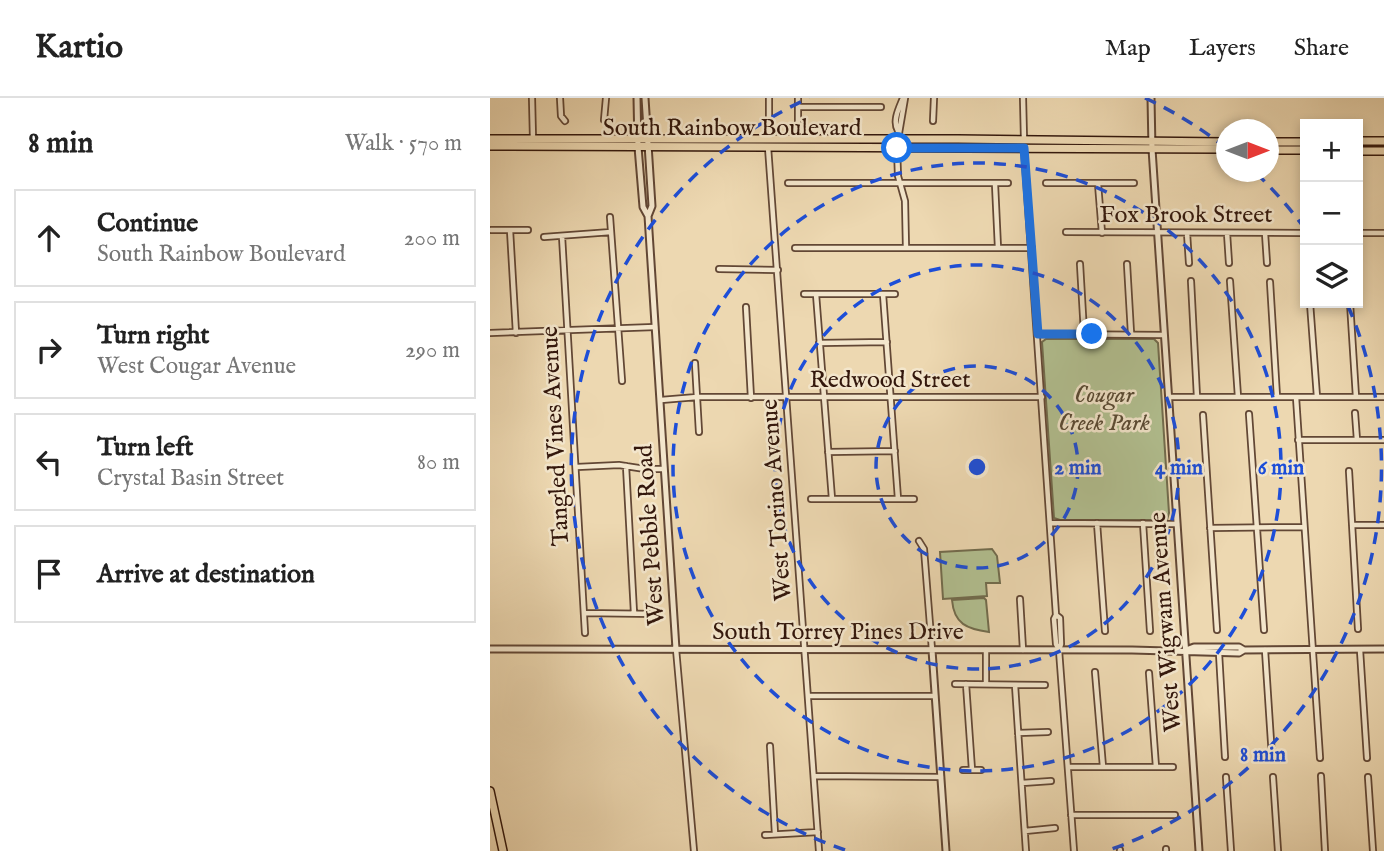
<!DOCTYPE html>
<meta charset="utf-8">
<style>
body{margin:0;font-family:"IM FELL English",serif;background:#f6f6f6;color:#222}
.controls{position:absolute;right:21px;top:21px;display:grid;overflow:hidden;border-radius:0px;box-shadow:0 4px 10px #0003}
.controls button{width:63px;height:63px;display:grid;place-items:center;padding:0;border:0;border-bottom:2px solid #e0e0e0;background:#fff;color:#222;font:35px sans-serif}
.compass{position:absolute;left:726px;top:21px;width:63px;height:63px;border-radius:50%;background:#fff;box-shadow:0 4px 10px #0003;rotate:90deg}
.stop{position:absolute;width:21px;height:21px;margin:-16px;border:5px solid #1a73e8;border-radius:50%;background:#fff}
.stop.end{background:#1a73e8;border-color:#fff;box-shadow:0 2px 7px #0008}
.list{margin:0;padding:0;list-style:none}
h2{display:flex;justify-content:space-between;align-items:center;height:91px;margin:0;padding:0 28px;font-size:30px}
h2 small{font-size:23px;font-weight:400;color:#767676}
.list li{display:grid;grid-template-columns:46px 1fr auto;gap:21px;align-items:center;box-sizing:border-box;height:98px;margin:0 14px 14px;padding:0 14px;border:2px solid #e0e0e0;border-radius:0px}
.list b{display:block;font-size:26px;white-space:nowrap}
.list p{margin:0;font-size:23px;white-space:nowrap;color:#767676}
.list em{font-size:23px;font-style:normal;color:#767676}
.icon{flex:none;width:38px;height:38px;fill:none;stroke:currentColor;stroke-width:2;stroke-linecap:round;stroke-linejoin:round}
.map{position:relative;flex:none;width:894px;height:753px;overflow:hidden}
header{display:flex;align-items:center;gap:42px;box-sizing:border-box;height:98px;padding:0 35px;background:#fff;border-bottom:2px solid #e0e0e0}
header strong{font-size:33px}
nav{display:flex;gap:38px;margin-inline-start:auto;font-size:24px}
main{display:flex}
aside{flex:1;background:#fff}
.map>svg:first-child{display:block}
.green{fill:#b2c091;stroke:#726c4e;stroke-width:2}
.lines{fill:none;stroke-linecap:round;stroke-linejoin:round}
.minor-casing{stroke:#624735;stroke-width:8}
.tertiary-casing{stroke:#624735;stroke-width:9}
.primary-casing{stroke:#33170c;stroke-width:10}
.trunk-casing{stroke:#33170c;stroke-width:10}
.minor{stroke:#f3e6cc;stroke-width:4.5}
.tertiary{stroke:#f3e6cc;stroke-width:5}
.primary{stroke:#edd8b1;stroke-width:7}
.trunk{stroke:#edd8b1;stroke-width:7}
.route{stroke:#1a73e8;stroke-width:9}
.ring{fill:none;stroke:#1d4ed8;stroke-width:3.5;stroke-dasharray:12 9}
.labels{text-anchor:middle;dominant-baseline:central;stroke-width:5;stroke-linejoin:round;paint-order:stroke}
.street-label{font-size:24px;fill:#33170c;stroke:#f3e6cc}
.park-label{font-size:24px;font-style:italic;fill:#594a34;stroke:#f3e6cc}
.centre{fill:#1d4ed8;stroke:#f3e6cc;stroke-width:3.5}
.ring-label{font-size:21px;text-anchor:middle;font-weight:bold;fill:#1d4ed8;stroke:#f3e6cc;stroke-width:5;stroke-linejoin:round;paint-order:stroke}
</style>
<header>
<strong>Kartio</strong>
<nav><a>Map</a><a>Layers</a><a>Share</a></nav>
</header>
<main>
<aside>
<h2>8 min<small>Walk · 570 m</small></h2>
<ul class="list">
<li><svg class="icon" aria-label="ahead" viewBox="0 0 24 24"><path d="M12 20V5M6 11l6-6 6 6"/></svg><div><b>Continue</b><p>South Rainbow Boulevard</p></div><em>200 m</em></li>
<li><svg class="icon" aria-label="right" viewBox="0 0 24 24"><path d="M7 20v-9h11M14 6l5 5-5 5"/></svg><div><b>Turn right</b><p>West Cougar Avenue</p></div><em>290 m</em></li>
<li><svg class="icon" aria-label="left" viewBox="0 0 24 24"><path d="M17 20v-9H6M10 6l-5 5 5 5"/></svg><div><b>Turn left</b><p>Crystal Basin Street</p></div><em>80 m</em></li>
<li><svg class="icon" aria-label="arrive" viewBox="0 0 24 24"><path d="M6 21V4h12l-3 4 3 4H6"/></svg><div><b>Arrive at destination</b></div></li>
</ul>
</aside>
<div class="map">
<svg width="894" height="753" viewBox="0 0 894 753">
<rect width="100%" height="100%" fill="#edd8b1"/>
<filter id="stains"><feTurbulence type="fractalNoise" baseFrequency=".00286" numOctaves="4"/><feColorMatrix values="0 0 0 0 .2 0 0 0 0 .09 0 0 0 0 .02 0 0 0 .5 -.17"/></filter>
<radialGradient id="worn" r=".72"><stop offset=".6" stop-color="#630" stop-opacity="0"/><stop offset="1" stop-color="#630" stop-opacity=".3"/></radialGradient>
<path class="green" d="M556,241H664L668,245L679,415L677,422H570L564,420L552,244Z
M502,451L507,458L510,485H496L497,498L453,501L450,454Z
M494,500L496,502L499,534C477,531 464,526 462,502Z"/>
<g class="lines">
<defs>
<path id="minor" d="M42,0L43,41
M70,0L71,18L75,23
M279,0V41
M308,0V28
M533,0L534,41
M308,9H391
M114,22L116,0
M443,23L444,0
M408,33C402,23 409,10 413,0
M408,41L415,0
M278,49L329,753
M407,50L408,78L415,103L416,150
M534,50L566,517L564,521L566,546L569,552L584,753
M298,85H518
M556,85H644
M505,86L508,150
M608,86L612,135
M120,119L132,283
M1,132H38
M20,132L26,235
M576,134L815,135
M697,135L699,165
M737,135L739,165
M775,135L777,165
M868,135H894
M72,138L95,535
M54,139L121,134
M305,150H542
M590,166L594,235
M637,166L641,235
M229,171L288,172
M701,183L707,299
M740,183L748,299
M780,184L787,299
M314,196H405
M326,196L342,401
M393,196L408,401
M820,205L827,299
M860,205L866,299
M256,209L261,300
M0,235L165,229
M548,236L674,237
M329,245L397,244
M205,265L209,334
M679,299H894
M806,299L830,660
M171,302L207,299H552
M865,315L867,342
M759,316L774,532
M713,317L727,532
M808,342H894
M338,354L405,353
M136,368L144,515
M87,369L129,367L155,371H174
M859,373L868,531
M321,401H424
M560,425L687,426
M607,425L615,533
M653,425L660,533
M862,427H894
M720,430L814,429
M429,443L434,451L442,552
M530,501L533,552
M94,515L166,516
M566,517L570,520L571,546L569,552
M186,551L204,753
M496,552V586
M775,552L782,659
M870,552L877,660
M729,555L735,659
M605,574L613,669
M659,575L666,669
M465,586L555,587
M476,586L482,672
M525,587L536,753
M318,598H445
M528,635L558,634
M280,648L285,736
M578,669H683
M473,672H491
M324,678L451,679
M831,678L835,753
M736,679L741,753
M783,679L788,753
M878,679L883,753
M532,685L561,683
M581,717H685
M535,733L565,730
M275,737L328,734
M676,751V753
M630,752V753"/>
<path id="tertiary" d="M147,0L148,49L153,109L158,118L162,108L155,0
M661,0L662,51L709,753
M158,118L186,551
M0,551L642,552L749,555L754,552L894,551
M442,552L456,753
M696,552L704,549H749L754,552"/>
<path id="primary" d="M0,41H468L736,44
M868,43H894
M778,44H815
M0,48L736,51
M778,52H815
M868,53H894"/>
<path id="trunk" d="M0,693L13,753"/>
</defs>
<use href="#minor" class="minor-casing"/>
<use href="#tertiary" class="tertiary-casing"/>
<use href="#primary" class="primary-casing"/>
<use href="#trunk" class="trunk-casing"/>
<use href="#minor" class="minor"/>
<use href="#tertiary" class="tertiary"/>
<use href="#primary" class="primary"/>
<use href="#trunk" class="trunk"/>
</g>
<g class="lines">
<path class="route" d="M407,50H534L548,236H602"/>
</g>
<g class="ring">
<circle cx="487" cy="369" r="101"/>
<circle cx="487" cy="369" r="202"/>
<circle cx="487" cy="369" r="304"/>
<path d="M355 752A405 405 0 0 1 319 0M655 0A405 405 0 0 1 736 50M766 75A405 405 0 0 1 815 131M858 208A405 405 0 0 1 619 752"/>
</g>
<g class="labels">
<g class="street-label">
<text x="242" y="30">South Rainbow Boulevard</text>
<text x="696" y="117">Fox Brook Street</text>
<text x="400" y="282">Redwood Street</text>
<text transform="translate(66 338) rotate(-93)">Tangled Vines Avenue</text>
<text transform="translate(287 402) rotate(-94)">West Torino Avenue</text>
<text transform="translate(161 437) rotate(-94)">West Pebble Road</text>
<text transform="translate(676 524) rotate(-94)">West Wigwam Avenue</text>
<text x="348" y="534">South Torrey Pines Drive</text>
</g>
<g class="park-label">
<text x="614" y="297">Cougar<tspan x="614" dy="28">Creek Park</tspan></text>
</g>
</g>
<circle cx="487" cy="369" r="10" class="centre"/>
<g class="ring-label">
<text x="588" y="376">2 min</text>
<text x="689" y="376">4 min</text>
<text x="791" y="376">6 min</text>
<text x="773" y="663">8 min</text>
</g>
<rect width="100%" height="100%" filter="url(#stains)"/>
<rect width="100%" height="100%" fill="url(#worn)"/>
</svg>
<div class="controls">
<button>+</button>
<button>−</button>
<button><svg class="icon" aria-label="layers" viewBox="0 0 24 24"><path d="M12 4l9 5-9 5-9-5zM3 14l9 5 9-5"/></svg></button>
</div>
<svg class="compass" viewBox="-18 -18 36 36"><path d="M0-13l5 13h-10z" fill="#e53935"/><path d="M0 13l5-13h-10z" fill="#767676"/></svg>
<div class="stop" style="left:407px;top:50px"></div>
<div class="stop end" style="left:602px;top:236px"></div>
</div>
</main>
